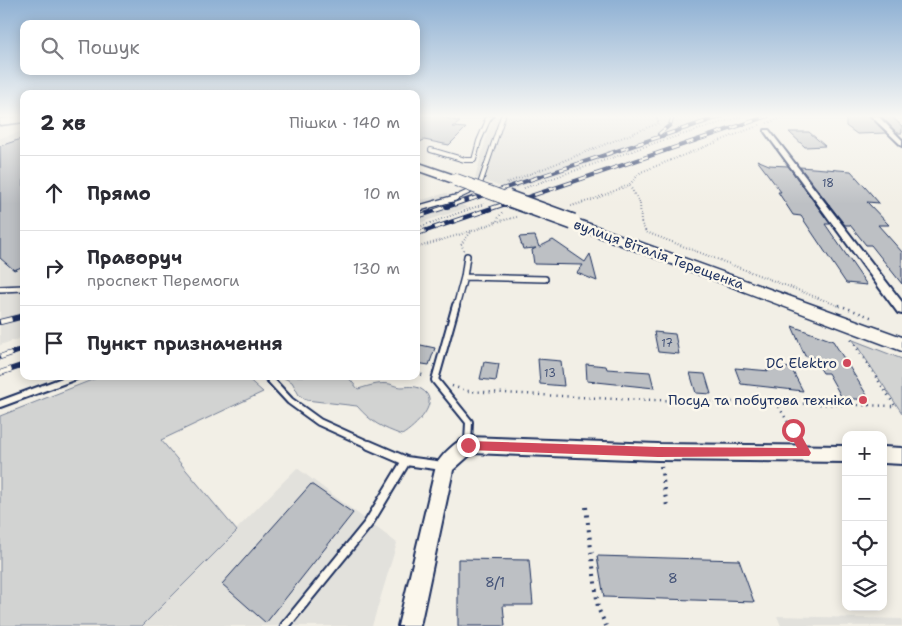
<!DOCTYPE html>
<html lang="uk">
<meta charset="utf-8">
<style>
body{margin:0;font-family:"Shantell Sans",sans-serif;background:#f7f7f7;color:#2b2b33}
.controls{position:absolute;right:15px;bottom:15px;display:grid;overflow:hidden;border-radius:10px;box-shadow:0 2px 12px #0003}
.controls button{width:45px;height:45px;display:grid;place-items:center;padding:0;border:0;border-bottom:1px solid #e1e1e2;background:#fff;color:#2b2b33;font:25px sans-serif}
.stop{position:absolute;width:15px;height:15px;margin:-11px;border:4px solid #d1495b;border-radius:50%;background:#fff}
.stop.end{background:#d1495b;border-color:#fff;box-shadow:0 1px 5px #0008}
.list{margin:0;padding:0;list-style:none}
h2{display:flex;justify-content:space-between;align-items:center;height:65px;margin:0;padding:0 20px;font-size:21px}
h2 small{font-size:16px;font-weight:400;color:#7c7c81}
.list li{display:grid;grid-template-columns:32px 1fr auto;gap:15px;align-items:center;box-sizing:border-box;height:75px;padding:0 20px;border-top:1px solid #e1e1e2}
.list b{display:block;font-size:19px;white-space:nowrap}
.list p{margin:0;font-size:16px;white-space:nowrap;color:#7c7c81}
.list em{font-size:16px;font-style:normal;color:#7c7c81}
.icon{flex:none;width:28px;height:28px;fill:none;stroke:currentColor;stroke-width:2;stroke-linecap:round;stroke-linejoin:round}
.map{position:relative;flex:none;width:902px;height:626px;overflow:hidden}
.search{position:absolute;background:#fff;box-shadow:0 2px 12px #0003;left:20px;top:20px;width:400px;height:55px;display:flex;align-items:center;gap:12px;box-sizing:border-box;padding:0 18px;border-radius:10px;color:#7c7c81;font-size:19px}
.panel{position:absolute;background:#fff;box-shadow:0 2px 12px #0003;left:20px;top:90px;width:400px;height:290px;border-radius:10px}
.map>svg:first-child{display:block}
.built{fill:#e2e1dc}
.green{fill:#d2d3d2;stroke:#768198}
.building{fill:#bdc0c4;stroke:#1b2f5e}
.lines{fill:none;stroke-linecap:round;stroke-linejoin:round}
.service-far3-casing{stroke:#1b2f5e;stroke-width:6}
.service-far2-casing{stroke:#1b2f5e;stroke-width:8}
.service-far1-casing{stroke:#1b2f5e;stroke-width:10}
.service-casing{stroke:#1b2f5e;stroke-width:12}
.minor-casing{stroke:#1b2f5e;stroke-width:4}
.tertiary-casing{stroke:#1b2f5e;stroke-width:4}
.primary-casing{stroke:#1b2f5e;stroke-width:3}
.path-far2{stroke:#1b2f5e;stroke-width:2;stroke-dasharray:0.5 2.5;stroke-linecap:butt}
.path-far1{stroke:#1b2f5e;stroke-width:2.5;stroke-dasharray:1 4.5;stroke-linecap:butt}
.path{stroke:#1b2f5e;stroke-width:4;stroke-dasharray:2 5.5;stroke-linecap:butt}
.service-far3{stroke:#fbf7ec;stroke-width:4}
.service-far2{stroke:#fbf7ec;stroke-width:5}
.service-far1{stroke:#fbf7ec;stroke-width:6}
.service{stroke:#fbf7ec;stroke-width:8}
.minor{fill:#fbf7ec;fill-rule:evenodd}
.tertiary{fill:#fbf7ec;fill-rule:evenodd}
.primary{fill:#fbf7ec;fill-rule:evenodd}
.rail-far2-casing{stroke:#1b2f5e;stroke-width:4}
.rail-far1-casing{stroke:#1b2f5e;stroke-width:5}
.rail-casing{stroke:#1b2f5e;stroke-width:6}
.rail-far2{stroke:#fbf7ec;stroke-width:2.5;stroke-dasharray:8;stroke-linecap:butt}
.rail-far1{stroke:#fbf7ec;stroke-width:3;stroke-dasharray:10;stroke-linecap:butt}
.rail{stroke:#fbf7ec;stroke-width:4.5;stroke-dasharray:12;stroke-linecap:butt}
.primary-bridge-far1-casing{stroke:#1b2f5e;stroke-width:14;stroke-linecap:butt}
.primary-bridge-casing{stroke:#1b2f5e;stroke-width:18;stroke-linecap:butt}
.primary-bridge-far1{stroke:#fbf7ec;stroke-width:12}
.primary-bridge{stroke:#fbf7ec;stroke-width:15}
.route{fill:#d1495b}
.poi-dot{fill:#d1495b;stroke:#fbf7ec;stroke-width:2}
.labels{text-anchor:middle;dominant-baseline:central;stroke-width:5;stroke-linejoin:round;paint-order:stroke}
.number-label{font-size:11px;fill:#445378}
.street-label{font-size:14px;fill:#1b2f5e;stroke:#fbf7ec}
.poi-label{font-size:14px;fill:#1b2f5e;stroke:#fbf7ec;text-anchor:end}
.near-number-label{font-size:14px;fill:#445378}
</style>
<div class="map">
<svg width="902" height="626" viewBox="0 0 902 626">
<rect width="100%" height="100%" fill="#f2efe6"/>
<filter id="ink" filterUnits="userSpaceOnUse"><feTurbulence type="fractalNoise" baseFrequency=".02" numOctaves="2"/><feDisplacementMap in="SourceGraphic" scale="10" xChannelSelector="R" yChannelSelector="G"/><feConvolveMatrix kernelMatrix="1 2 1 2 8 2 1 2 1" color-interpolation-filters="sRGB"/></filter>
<g filter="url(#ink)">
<path class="built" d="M495,116H731L511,190L475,178L488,132Z
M24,131V337L0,345V138Z
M446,193L467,208L416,224V197L422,200Z
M297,468L397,543L372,626H141Z
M777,616L902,619V626H781Z"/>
<path class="green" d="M853,340L902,359V413Z
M102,376H245L263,392L161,440L237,531L142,626H0V416Z
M280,376H347L358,389C369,386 379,382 390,384C393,385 397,387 401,387C407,387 414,385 421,389C443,401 415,427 402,435C381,427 372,423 357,406L306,400L299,395L292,382Z"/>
<path class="building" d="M416,116H440L460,122L453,127L466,128L449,145L424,140L416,144Z
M846,116H869L886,133L857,134L846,126Z
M881,116H891L902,126V133H897Z
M789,132H809L825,146L805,147Z
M24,138V266L14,270L0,258V146Z
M757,160L769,165L788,166L830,224H825L867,285L846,283L801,216L793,215L778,192H781Z
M800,167L851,171L879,203L867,202L889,225H878L902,252V284L871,245H866L850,225H845Z
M535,236L539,247L553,240L585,262L590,254L597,281L577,273L583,265L534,264L532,250L536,248L523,249L519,237Z
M792,326L833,341L870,400L842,398L828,373H823L813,357L805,356Z
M654,332L675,334L679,354L658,352Z
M416,344L435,348L429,365L416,363Z
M538,359L561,361L564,386L540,384Z
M484,362L499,364L496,381L480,379Z
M586,364L606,366L607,369L650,372L654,388L587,381Z
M768,366L791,368L803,391L741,384L735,368L770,371Z
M690,373L705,374L711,394L696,393Z
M311,484L353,513L266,623L222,584Z
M597,556L739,560L754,602L604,597Z
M458,559L529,560L533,605H503L505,626H458Z"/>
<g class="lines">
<defs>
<path id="service-far3" d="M431,150L465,160H474L479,141L488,120
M451,200L479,187L503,116"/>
<path id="service-far2" d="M416,209L455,198
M464,277L545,279
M0,289L24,288
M456,307L464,277L467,256"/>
<path id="service-far1" d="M456,305L435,380L469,422L468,443
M267,376L290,401L319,422L372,446
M0,404L76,376"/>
<path id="service" d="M369,445L406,461L443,466
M285,626L368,524L406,461"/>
<path id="minor" d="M486,116H493L488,122L485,120Z
M871,116H878L902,140V146Z
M765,130H769L902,302V314L898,313L765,132Z"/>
<path id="tertiary" d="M468,437L658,444L846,446V462L658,460L472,453L453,470L420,626H398L436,466C441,455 456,441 468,437Z
M883,447L902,448V464L883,463Z"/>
<path id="primary" d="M24,116V122L0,125V119Z
M416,162L460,177L462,180L456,184L416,170Z
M573,218L902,337V351L568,225L566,222L568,219Z"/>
</defs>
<use href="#service-far3" class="service-far3-casing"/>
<use href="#service-far2" class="service-far2-casing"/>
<use href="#service-far1" class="service-far1-casing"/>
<use href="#service" class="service-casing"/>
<use href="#minor" class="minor-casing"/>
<use href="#tertiary" class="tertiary-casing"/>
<use href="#primary" class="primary-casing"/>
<path class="path-far2" d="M767,123L787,116
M760,125L641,172L629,185L640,203L641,222L646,232L842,307
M507,183L659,123L656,116
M524,188L655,143L743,116
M571,206L592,200L629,185
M496,222L517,217
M416,228L484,204
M416,248L471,231
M464,250L461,244L472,231L496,222L503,211"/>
<path class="path-far1" d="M839,305L873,318
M0,355L24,347
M416,373L426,376
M452,386L467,391L616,399L895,406L851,339
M776,402L798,439"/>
<path class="path" d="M661,466L667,507
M586,507L598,608L606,626"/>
<use href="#service-far3" class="service-far3"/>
<use href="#service-far2" class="service-far2"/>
<use href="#service-far1" class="service-far1"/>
<use href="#service" class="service"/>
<use href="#minor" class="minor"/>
<use href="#tertiary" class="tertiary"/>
<use href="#primary" class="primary"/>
<defs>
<path id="rail-far2" d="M659,134L670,125L673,116
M469,200L722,116
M519,200L768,116"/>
<path id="rail-far1" d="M416,217L473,198
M416,234L522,198"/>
<path id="rail" d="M0,322L24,316
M0,357L24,349
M0,373L24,365"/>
</defs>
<use href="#rail-far2" class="rail-far2-casing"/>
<use href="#rail-far1" class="rail-far1-casing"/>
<use href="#rail" class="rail-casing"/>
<use href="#rail-far2" class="rail-far2"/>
<use href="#rail-far1" class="rail-far1"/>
<use href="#rail" class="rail"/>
<defs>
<path id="primary-bridge-far1" d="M456,180L510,200"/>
<path id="primary-bridge" d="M507,198L573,222"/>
</defs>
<use href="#primary-bridge-far1" class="primary-bridge-far1-casing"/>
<use href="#primary-bridge" class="primary-bridge-casing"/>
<use href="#primary-bridge-far1" class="primary-bridge-far1"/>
<use href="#primary-bridge" class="primary-bridge"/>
</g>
</g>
<linearGradient id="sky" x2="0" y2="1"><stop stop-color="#8fb1d4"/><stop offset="0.57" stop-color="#f9f8f4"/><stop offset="1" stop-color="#f9f8f4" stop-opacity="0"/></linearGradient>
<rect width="902" height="204" fill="url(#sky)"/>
<path class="route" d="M793,425L796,426L809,449L811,453L809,456L658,457L468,450L463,445L468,441L658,447L797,448L788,430Z"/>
<g class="poi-dot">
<circle cx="847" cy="363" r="5"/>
<circle cx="863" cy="400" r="5"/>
</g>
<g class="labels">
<g class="number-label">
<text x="828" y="183">18</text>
<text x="667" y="343">17</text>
<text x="550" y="373">13</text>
</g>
<g class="street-label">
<text transform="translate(659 254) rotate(20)">вулиця Віталія Терещенка</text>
</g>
<g class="poi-label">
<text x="837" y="363">DC Elektro</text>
<text x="853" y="400">Посуд та побутова техніка</text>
</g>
<g class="near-number-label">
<text x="673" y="578">8</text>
<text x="495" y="582">8/1</text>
</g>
</g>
</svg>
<div class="controls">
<button>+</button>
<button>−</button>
<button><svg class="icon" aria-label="locate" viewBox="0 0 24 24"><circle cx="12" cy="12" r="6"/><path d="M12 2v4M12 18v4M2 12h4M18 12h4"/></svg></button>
<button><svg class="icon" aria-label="layers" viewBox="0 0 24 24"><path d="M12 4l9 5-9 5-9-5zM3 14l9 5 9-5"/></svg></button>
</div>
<div class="stop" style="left:793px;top:430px"></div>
<div class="stop end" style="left:468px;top:445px"></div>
<div class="search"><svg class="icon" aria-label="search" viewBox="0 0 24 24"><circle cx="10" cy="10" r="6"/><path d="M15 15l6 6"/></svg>Пошук</div>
<section class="panel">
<h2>2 хв<small>Пішки · 140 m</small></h2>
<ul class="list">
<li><svg class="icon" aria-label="ahead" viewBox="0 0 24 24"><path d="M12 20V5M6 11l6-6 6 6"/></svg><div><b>Прямо</b></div><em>10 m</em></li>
<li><svg class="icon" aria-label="right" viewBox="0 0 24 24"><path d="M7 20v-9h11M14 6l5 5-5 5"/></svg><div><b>Праворуч</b><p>проспект Перемоги</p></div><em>130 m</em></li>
<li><svg class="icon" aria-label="arrive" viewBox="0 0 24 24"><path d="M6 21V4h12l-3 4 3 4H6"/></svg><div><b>Пункт призначення</b></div></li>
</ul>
</section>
</div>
